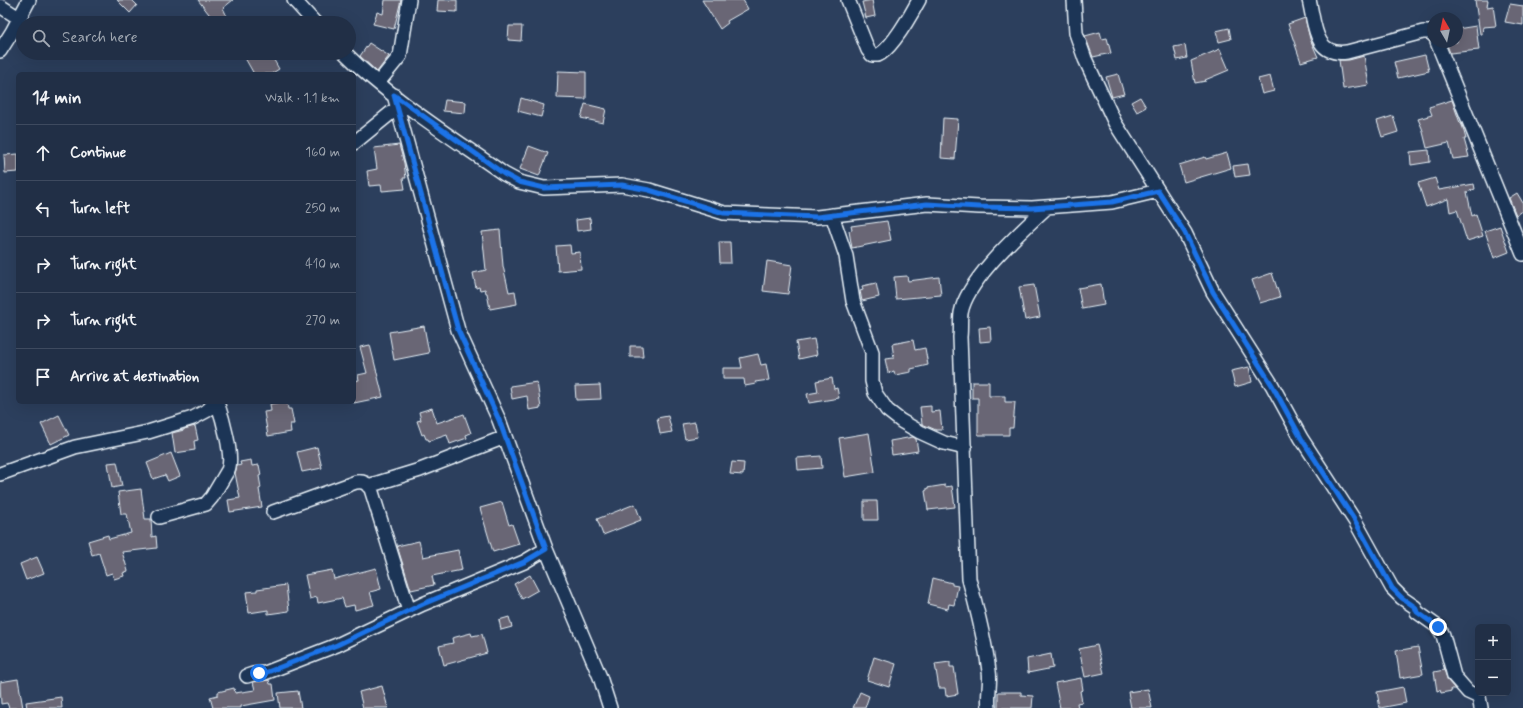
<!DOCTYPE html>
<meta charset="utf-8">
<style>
body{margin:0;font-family:Mynerve,sans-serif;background:#29374d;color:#f1f3f6}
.controls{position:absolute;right:12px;bottom:12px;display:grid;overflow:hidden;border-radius:6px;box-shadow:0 4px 16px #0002}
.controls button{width:36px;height:36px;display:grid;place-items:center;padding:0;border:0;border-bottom:1px solid #3e4a5f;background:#212f46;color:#f1f3f6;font:20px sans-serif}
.compass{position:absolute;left:1427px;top:12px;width:36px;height:36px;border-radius:50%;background:#212f46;box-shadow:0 4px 16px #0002;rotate:351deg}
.stop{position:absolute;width:12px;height:12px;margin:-9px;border:3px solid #1a73e8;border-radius:50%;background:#fff}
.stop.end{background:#1a73e8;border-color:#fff;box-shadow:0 1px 4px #0008}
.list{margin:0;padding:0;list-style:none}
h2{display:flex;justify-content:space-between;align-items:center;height:52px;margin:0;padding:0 16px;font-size:17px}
h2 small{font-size:13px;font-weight:400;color:#a2a9b3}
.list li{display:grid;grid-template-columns:26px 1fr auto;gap:12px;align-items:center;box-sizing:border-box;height:56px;padding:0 16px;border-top:1px solid #3e4a5f}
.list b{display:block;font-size:15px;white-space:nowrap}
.list em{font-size:13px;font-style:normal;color:#a2a9b3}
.icon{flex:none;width:22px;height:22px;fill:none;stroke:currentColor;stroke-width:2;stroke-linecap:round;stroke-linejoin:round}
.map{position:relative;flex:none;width:1523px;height:708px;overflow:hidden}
.search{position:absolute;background:#212f46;box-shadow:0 4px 16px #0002;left:16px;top:16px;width:340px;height:44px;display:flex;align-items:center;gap:10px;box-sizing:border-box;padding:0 14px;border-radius:22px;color:#a2a9b3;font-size:15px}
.panel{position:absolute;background:#212f46;box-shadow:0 4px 16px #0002;left:16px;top:72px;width:340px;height:332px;border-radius:6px}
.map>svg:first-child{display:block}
.building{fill:#696674;stroke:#e8f1f8}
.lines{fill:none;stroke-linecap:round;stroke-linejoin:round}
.minor-casing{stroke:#e8f1f8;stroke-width:16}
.minor{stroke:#1d3557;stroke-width:13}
.route{stroke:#1a73e8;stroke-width:5}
</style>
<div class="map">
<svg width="1523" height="708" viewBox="0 0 1523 708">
<rect width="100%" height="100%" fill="#2c3f5d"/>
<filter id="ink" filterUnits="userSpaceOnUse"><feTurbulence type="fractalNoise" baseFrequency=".025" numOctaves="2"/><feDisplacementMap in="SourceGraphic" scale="8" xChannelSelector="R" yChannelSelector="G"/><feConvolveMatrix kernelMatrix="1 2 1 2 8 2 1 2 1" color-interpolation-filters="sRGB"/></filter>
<g filter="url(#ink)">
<path class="building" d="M117,0H132L137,5L130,13Z
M198,0H233L223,8L230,23H216Z
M385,0H401L394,29L373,24L377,12L383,14Z
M438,0H457V12L437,11Z
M702,0H743L748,9L727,21L728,23L720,29Z
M872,0L875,16L866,18L862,2Z
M1475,0H1488L1487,7L1493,6L1496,26L1483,27L1482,34H1480Z
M1510,4L1523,6V25L1505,22Z
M1305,18L1310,39L1318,57L1301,62L1288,24Z
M509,26H522L521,41L508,40Z
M1476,26L1479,50L1450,53L1446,42H1457V29Z
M1229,28L1231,39L1219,42L1216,31Z
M1100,32L1102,39L1107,38L1111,53L1093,57L1085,36Z
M369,43L389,56L377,72L360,56Z
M1185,45L1187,58L1177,60L1174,47Z
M1220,49L1229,70L1205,80L1206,81L1195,83L1191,61Z
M254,53H270L279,69L271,74H254L245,58Z
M1425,55L1429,71L1398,78L1394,62Z
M1364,56L1369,85L1343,89L1339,60H1349Z
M558,71L586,72V99L557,98Z
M1118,74L1124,94L1112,97L1106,77Z
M1270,76L1274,91L1262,94L1258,79Z
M1140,97L1146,107L1137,112L1131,102Z
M521,98L544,105L541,117L518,111Z
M445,100L466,102L465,113L443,111Z
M1452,100L1460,123H1461L1463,128L1466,139H1464L1469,157L1453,159L1449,143L1427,148L1422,128L1418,119L1432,115L1429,107Z
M585,104L606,109L603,123L581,118Z
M1393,116L1398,132L1382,137L1377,121Z
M943,118L958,119L955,159L941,158Z
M399,145L404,163L406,178H403L405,189L382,191L381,185L369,186L367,171L377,169L374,148Z
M529,146L548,153L539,176L520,169Z
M1429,150L1430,162L1411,165L1410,152Z
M1227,153L1231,168L1184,182L1179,165L1205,157L1206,159Z
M18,154V172L5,173L4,155Z
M1248,164L1250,175L1235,177L1233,166Z
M1435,178L1439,190L1474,184L1475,189L1467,192L1472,216L1476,214L1483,236L1467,241L1457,210L1450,212L1448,199L1426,207L1418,183Z
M1517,193L1523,203V210L1516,215L1509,198Z
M590,218L591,229L577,231L576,220Z
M887,221L891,240L852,248L849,231L852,230L851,226Z
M1500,226L1509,252L1494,258L1485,231Z
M500,230L503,266L509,292L515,291L517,304L490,309L487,293H486L485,289L480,290L479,287L476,288L473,273L486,270L482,232Z
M719,242H730L731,263H720Z
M570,245L571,253L580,252L581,269L558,271L556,246Z
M767,261L792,265L788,294L763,291Z
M1272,273L1280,297L1260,303L1252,280Z
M907,276L908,281L939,277L941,295L896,299L894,277Z
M876,283L879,297L862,301L860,291L863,290L862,286Z
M1101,284L1104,305L1082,309L1078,288Z
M1034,285L1040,317L1025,320L1019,287Z
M424,326L429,353L394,360L389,332Z
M990,327L991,341L980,342L979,328Z
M814,339L817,355L799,359L796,342Z
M913,340L915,350L925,348L928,365L911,369V372L895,375L894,371L888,373L885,359L894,358L892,344Z
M370,345L383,397L354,403V381L359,380L358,375L367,373L360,347Z
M630,346H642L643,357H630Z
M758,354L761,365L766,364L769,380L755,382L756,384L745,386L744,379H723V368H742L740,358Z
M1249,367L1252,382L1235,387L1231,371Z
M832,378L834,389L837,388L839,398L809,403L807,394L818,392L816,381Z
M537,382L541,408L529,410L527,396L512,399L510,386Z
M972,382H989V396H1005V402H1015L1013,428H1009V435H978V398H972Z
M600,385L601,399L576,400L575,386Z
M283,402H287L288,409H291L294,424H290L291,432L268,436L264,412L271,411L270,404Z
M931,406V412L940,411L942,430H936L922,424L920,407Z
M432,408L437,423L464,414L471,433L466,435L467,438L450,444L447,435L429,441L428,439H426L424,434L422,435L417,421L421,420L419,412Z
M59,415L69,435L51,444L41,424Z
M668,416L672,432L660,434L657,418Z
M695,422L698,437L685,439L682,424Z
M195,426L198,440L194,441L195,450L175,453L172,433L184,430V429Z
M869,433L875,472L845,477L839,438Z
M913,437L916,439L918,451L892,455L890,441Z
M317,447L322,468L302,472L297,452Z
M171,453L180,476L168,481L165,475L153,479L147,463Z
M821,456L822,468L798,470L797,458Z
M251,460L252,466L259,465L261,475L259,476L261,488L259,489L262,507L230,512L228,500L240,498L235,473L237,466L241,465L240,462Z
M117,462L122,486L112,488L108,463Z
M732,462L744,463L743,475L730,474Z
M945,485V487L952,486L955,507L928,510L925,491L927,490V488Z
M141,489L145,519H151L152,537L156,536L157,548L122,552L128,571L123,573L124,576L114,579L112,573L106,575L99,553L92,555L88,541L108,535L109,539L131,533L127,514H121L118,492Z
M864,501H877L878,520H864Z
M502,502L509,525L512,524L519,544L493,552L480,508Z
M635,504L641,520L603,535L597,519Z
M419,541L423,557L458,550L462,570L432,576L434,585L411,590L397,546Z
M37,557L44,573L26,580L20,564Z
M376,568L381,589L370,592L374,605L355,610L354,605L345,607L342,598L318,603L317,597L310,599L305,575L332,570L334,579Z
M530,575L538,590L522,599L514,584Z
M933,578L952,583V585L958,586L954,605L949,604L948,609L928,604Z
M286,585L289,611L268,614V610L249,613L246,592L257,591V589Z
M509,617L512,627L501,630L499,620Z
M471,633L472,636L482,634L487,653L444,665L439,646L453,643L452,638Z
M1097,645L1104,673L1085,677L1079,649Z
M1418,647L1423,674L1400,678L1396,651Z
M1051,654L1053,668L1028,673L1027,659Z
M874,657L896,664L889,687L867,680Z
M950,662V667H954L958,694L946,696L945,688H939L935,664Z
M1444,670L1448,681L1455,689H1451L1452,691L1441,693L1440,690L1437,691L1434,672Z
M1081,678L1083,690L1080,691L1082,702L1077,703L1078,708H1060L1055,683Z
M18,679L23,708H9L7,703L1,704L0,682Z
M269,680L270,684H273L275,700L241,706V708H213L210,697L218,695V692L234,688L235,693L255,690L253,682Z
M382,686L388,708H363L359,692Z
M1403,687L1406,703L1380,708L1377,692Z
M1148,689L1152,708H1131L1128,692Z
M298,691L301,708H280L278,693Z
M860,692L869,696L865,708H853Z
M998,692H1021V695L1033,696L1032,708H998Z
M61,697L62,708H27L26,702Z"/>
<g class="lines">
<defs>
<path id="minor" d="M294,0L315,23
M848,0L868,50L872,55C873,55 877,55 878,55C891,50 912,13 919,0
M1074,0L1076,33L1085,59L1115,123L1185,233L1213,292L1272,385L1301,438L1355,521L1392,588L1402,598L1415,607L1417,612L1438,627L1443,635L1454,676L1468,692L1479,697L1481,708
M1309,0C1315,24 1314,57 1347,52L1423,32H1431L1433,35
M0,6L19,18
M1437,42L1523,254
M0,51L12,32L29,0
M345,53C392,100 450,136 504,174L519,182L544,188L622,185L649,190L724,213L817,217L927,204L979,207L1032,208L1112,202L1158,191
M378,83L400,56L409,0
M394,95L458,330L499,420L546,549L600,677L610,708
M354,143L397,108
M832,215L846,256L853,301L872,352V381L875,393L887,410L901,421L920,432L944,443L965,448
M0,474L75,447L148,432L193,418L208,410L215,402
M368,486L420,470L505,437
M273,512L356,482C364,481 366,483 371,489L409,611
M159,517L206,504L212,497L228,470C234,457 222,416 217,402
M247,676L253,674L265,673L337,645L423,604L524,562L546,549
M989,708C987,695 991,683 989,671C985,640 977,609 969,579L960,337C961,329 960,321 961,313C967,279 1022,231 1047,207"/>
</defs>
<use href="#minor" class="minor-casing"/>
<use href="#minor" class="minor"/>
</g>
</g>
<g class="lines" filter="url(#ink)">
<path class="route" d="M259,673H265L337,645L423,604L524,562L546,549L499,420L458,330L394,95L504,174L519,182L544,188L622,185L649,190L724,213L817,217L927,204L979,207L1032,208L1112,202L1158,191L1185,233L1213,292L1272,385L1301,438L1355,521L1392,588L1402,598L1415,607L1417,612L1438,627"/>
</g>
</svg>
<div class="controls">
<button>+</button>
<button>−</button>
</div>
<svg class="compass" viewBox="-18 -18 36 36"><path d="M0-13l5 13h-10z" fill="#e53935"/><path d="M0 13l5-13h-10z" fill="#a2a9b3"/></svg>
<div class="stop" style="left:259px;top:673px"></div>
<div class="stop end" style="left:1438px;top:627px"></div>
<div class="search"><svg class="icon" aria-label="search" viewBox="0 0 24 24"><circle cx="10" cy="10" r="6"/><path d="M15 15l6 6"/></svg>Search here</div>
<section class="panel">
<h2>14 min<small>Walk · 1.1 km</small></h2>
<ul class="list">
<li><svg class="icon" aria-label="ahead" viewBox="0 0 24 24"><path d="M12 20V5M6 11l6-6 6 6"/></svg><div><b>Continue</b></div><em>160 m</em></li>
<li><svg class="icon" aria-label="left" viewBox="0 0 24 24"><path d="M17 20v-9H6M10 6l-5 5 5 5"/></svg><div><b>Turn left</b></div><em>250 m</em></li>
<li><svg class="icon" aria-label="right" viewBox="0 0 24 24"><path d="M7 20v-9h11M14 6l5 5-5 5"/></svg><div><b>Turn right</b></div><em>410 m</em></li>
<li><svg class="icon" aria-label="right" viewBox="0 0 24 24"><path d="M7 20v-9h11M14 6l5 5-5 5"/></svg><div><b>Turn right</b></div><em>270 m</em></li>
<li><svg class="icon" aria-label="arrive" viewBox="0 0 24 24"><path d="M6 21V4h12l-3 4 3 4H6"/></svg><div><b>Arrive at destination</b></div></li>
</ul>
</section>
</div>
